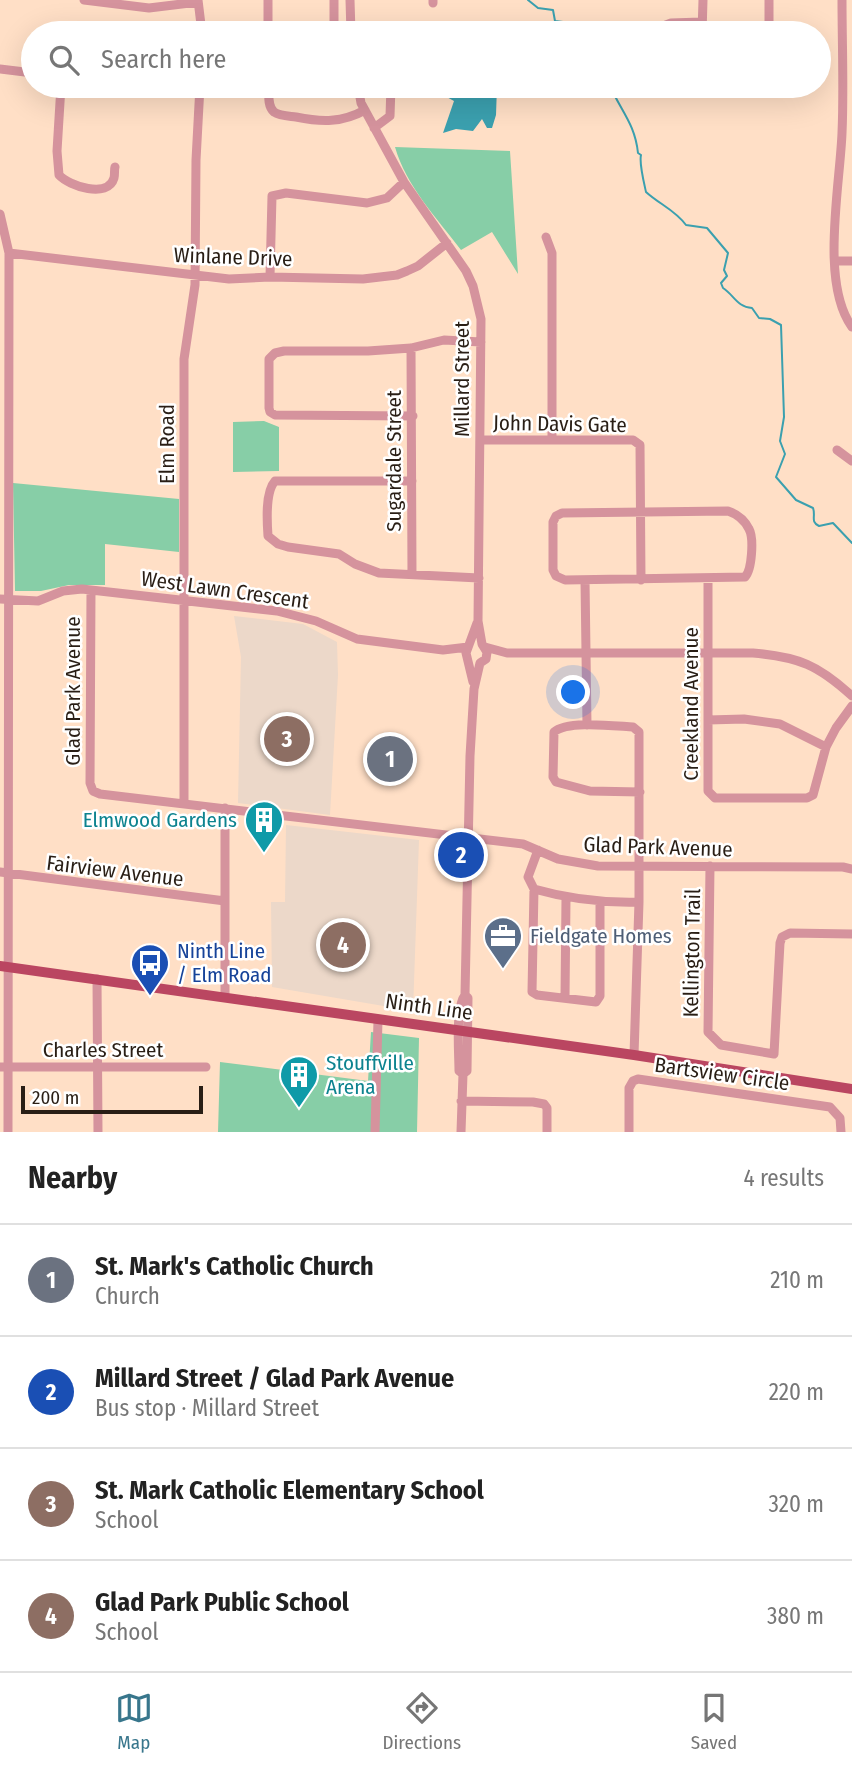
<!DOCTYPE html>
<meta charset="utf-8">
<style>
body{margin:0;font-family:"Fira Sans Condensed",sans-serif;background:#f2f2f2;color:#222}
.scale{position:absolute;left:21px;bottom:18px;width:182px;box-sizing:border-box;padding-left:7px;border:4px solid #291e15;border-top:0;font-size:19px;line-height:24px;white-space:nowrap;color:#291e15;-webkit-text-stroke:5px #fff;paint-order:stroke}
.you{position:absolute;left:574px;top:693px;width:24px;height:24px;margin:-18px;border:5px solid #fff;border-radius:50%;background:#1a73e8;box-shadow:0 0 0 10px #1a73e833}
.badge{display:grid;place-items:center;width:46px;height:46px;border-radius:50%;background:#38768c;color:#fff;font-size:23px;font-weight:700}
.pin{position:absolute;translate:-50% -50%;border:4px solid #fff;box-shadow:0 2px 7px #0006}
.list{margin:0;padding:0;list-style:none}
h2{display:flex;justify-content:space-between;align-items:center;height:91px;margin:0;padding:0 28px;font-size:30px}
h2 small{font-size:23px;font-weight:400;color:#767676}
.list li{display:grid;grid-template-columns:46px 1fr auto;gap:21px;align-items:center;box-sizing:border-box;height:112px;padding:0 28px;border-top:2px solid #e0e0e0}
.list b{display:block;font-size:26px;white-space:nowrap}
.list p{margin:0;font-size:23px;white-space:nowrap;color:#767676}
.list em{font-size:23px;font-style:normal;color:#767676}
.icon{flex:none;width:38px;height:38px;fill:none;stroke:currentColor;stroke-width:2;stroke-linecap:round;stroke-linejoin:round}
.map{position:relative;flex:none;width:852px;height:1132px;overflow:hidden}
.search{position:absolute;background:#fff;box-shadow:0 7px 28px #0002;left:21px;right:21px;top:21px;height:77px;display:flex;align-items:center;gap:18px;box-sizing:border-box;padding:0 24px;border-radius:38px;color:#767676;font-size:26px}
.sheet{height:539px;background:#fff}
nav{display:flex;justify-content:space-around;align-items:center;box-sizing:border-box;height:98px;border-top:2px solid #e0e0e0;background:#fff;font-size:19px;color:#767676}
nav a{display:grid;justify-items:center;gap:4px}
nav .on{color:#38768c}
.map>svg:first-child{display:block}
.education{fill:#ecd8c9}
.green{fill:#87cea7}
.water{fill:#3ba0af}
.lines{fill:none;stroke-linecap:round;stroke-linejoin:round}
.stream{stroke:#3ba0af;stroke-width:2}
.minor{stroke:#d5939d;stroke-width:9}
.major{stroke:#ba4661;stroke-width:10}
.labels{text-anchor:middle;dominant-baseline:central;stroke-width:5;stroke-linejoin:round;paint-order:stroke}
.street-label{font-size:21px;fill:#291e15;stroke:#fff}
.culture-label{font-size:21px;fill:#0d838f;stroke:#fff;text-anchor:end}
.service-label{font-size:21px;fill:#4e5e75;stroke:#fff;text-anchor:start}
.transit-label{font-size:21px;fill:#164399;stroke:#fff;text-anchor:start}
</style>
<div class="map">
<svg width="852" height="1132" viewBox="0 0 852 1132">
<rect width="100%" height="100%" fill="#ffdfc6"/>
<path class="education" d="M234,616L303,624L337,642L338,675L330,815L238,803L241,657Z
M286,825L419,840L413,1011L272,987L271,902H285Z"/>
<path class="green" d="M395,147L510,151L518,274L492,232L461,250C437,218 406,186 395,147Z
M264,421L279,427V471L233,472V422Z
M13,483L179,499V552L105,544V585H69L41,591H15Z
M371,1032L419,1038L417,1132H218L220,1062L368,1081Z"/>
<path class="water" d="M443,86H497L496,115L492,128H487L482,119L473,131L456,129L443,133L454,101L443,95Z"/>
<g class="lines">
<path class="stream" d="M528,0L538,8L553,10L555,21L563,22L565,33
M575,33H576
M610,86C621,111 635,124 638,153L641,155C639,163 644,183 646,192C659,204 675,210 686,225L707,228L728,253L724,270L727,276L721,283L723,288C734,295 737,307 752,308L759,318L770,319L781,325L784,417L780,441L785,454L776,477L796,500L813,508C816,516 810,522 819,526L833,523L852,543"/>
<path class="minor" d="M84,0L149,8L198,2
M198,0L202,33
M268,0V33
M334,0V33
M350,0L351,33
M433,0V3
M842,0C842,44 844,89 842,133C840,186 820,283 852,327
M653,30L671,23L701,22
M702,33L703,0
M769,33V0
M0,69L33,73
M61,86L57,151L59,175C69,186 108,199 114,178C115,174 114,170 115,167
M142,86L198,92
M269,86C269,94 267,106 274,112C280,116 289,116 296,117C321,122 342,123 365,110
M358,86L361,103L404,182L466,271L473,286L481,319L478,621L482,644L487,652L486,659L480,663L474,689L470,756L465,995C455,1008 459,1053 459,1071L463,1074L461,1132
M715,86L727,88L759,86
M374,128L390,116L391,86
M0,214L9,253L8,1132
M546,237L552,253V440
M9,253L229,279L270,277L363,279L397,275L407,271L418,266L447,243
M835,261H852
M270,277L272,196L286,193L367,203L387,198L404,182
M411,348L412,574
M413,416L275,415L270,412L269,408V359L275,353L284,351H368L411,348L444,340L481,342
M480,440H633L640,445L641,580
M837,450L852,461
M412,481H275C265,492 267,522 268,536L278,544L288,547L339,554L355,564L379,573L479,578
M728,511C737,514 745,521 749,529C754,538 752,570 745,577L565,580L556,576L553,570V522L556,516L562,513Z
M708,578V791L715,798H807L813,795L826,747L836,728L852,706
M585,580L587,725
M91,590L90,783L93,791L100,794L523,844L558,859L598,866L843,867L852,869
M0,599L38,601L63,591L82,589L277,611L316,621L357,639L443,650L468,647
M485,647L507,653H753C799,657 818,665 852,696
M473,682L466,653L477,623
M708,720L744,719L780,724L826,747
M184,803V359L195,285L196,160L200,86
M225,808V997
M538,850L528,877L534,889C569,899 602,903 639,902
M710,866L708,1032L721,1045L774,1054L780,943L782,937L790,933L852,934
M0,872L225,901
M534,889L532,992L537,995L596,1002L600,996V902
M97,979L98,1132
M565,998L566,898
M634,1055L639,902V732L633,727C615,726 567,720 554,732L553,777L556,782L590,791L640,792
M0,1067H206
M463,1074L467,1071L468,998L465,995
M461,1101L533,1102L544,1104L547,1108V1132
M375,1132L378,1020
M629,1132V1088L633,1081L638,1079L830,1107L840,1118L841,1132"/>
<path class="major" d="M0,966L634,1055L852,1089"/>
</g>
<defs>
<symbol id="building-pin" viewBox="-11 -11 22 30"><path d="M0 17L-7.5 6A9.5 9.5 0 1 1 7.5 6Z" fill="#0f9aa8" stroke="#fff"/><path d="M-4-6H4V6H1V3H-1V6H-4ZM-2.5-4.3h1.7v1.8h-1.7ZM.8-4.3h1.7v1.8H.8ZM-2.5-1h1.7V.8h-1.7ZM.8-1h1.7V.8H.8Z" fill="#fff"/></symbol>
<symbol id="office-pin" viewBox="-11 -11 22 30"><path d="M0 17L-7.5 6A9.5 9.5 0 1 1 7.5 6Z" fill="#5c6f8a" stroke="#fff"/><path d="M-6-3h4V-5.5h4V-3h4V5H-6ZM-1-4.5V-3h2v-1.5ZM-6 0V1H6V0Z" fill="#fff"/></symbol>
<symbol id="bus-pin" viewBox="-11 -11 22 30"><path d="M0 17L-7.5 6A9.5 9.5 0 1 1 7.5 6Z" fill="#1a4fb4" stroke="#fff"/><path d="M-5-6H5V4H4V6H2V4H-2V6H-4V4H-5ZM-3.5-4V0h7V-4ZM-3.5 1.2v1.5H-2V1.2ZM2 1.2v1.5H3.5V1.2Z" fill="#fff"/></symbol>
</defs>
<g fill-rule="evenodd">
<use href="#building-pin" x="242" y="798" width="44" height="60"/>
<use href="#office-pin" x="481" y="914" width="44" height="60"/>
<use href="#bus-pin" x="128" y="941" width="44" height="60"/>
<use href="#building-pin" x="277" y="1053" width="44" height="60"/>
</g>
<g class="labels">
<g class="street-label">
<text transform="translate(233 257) rotate(2)">Winlane Drive</text>
<text transform="translate(462 379) rotate(-90)">Millard Street</text>
<text transform="translate(560 424) rotate(1)">John Davis Gate</text>
<text transform="translate(167 444) rotate(-90)">Elm Road</text>
<text transform="translate(394 461) rotate(-90)">Sugardale Street</text>
<text transform="translate(225 590) rotate(8)">West Lawn Crescent</text>
<text transform="translate(73 691) rotate(-90)">Glad Park Avenue</text>
<text transform="translate(691 704) rotate(-90)">Creekland Avenue</text>
<text transform="translate(658 847) rotate(2)">Glad Park Avenue</text>
<text transform="translate(115 871) rotate(7)">Fairview Avenue</text>
<text transform="translate(692 953) rotate(-89)">Kellington Trail</text>
<text transform="translate(429 1007) rotate(8)">Ninth Line</text>
<text x="103" y="1050">Charles Street</text>
<text transform="translate(722 1074) rotate(8)">Bartsview Circle</text>
</g>
<g class="culture-label">
<text x="237" y="820">Elmwood Gardens</text>
<text x="326" y="1063" text-anchor="start">Stouffville<tspan x="326" dy="24">Arena</tspan></text>
</g>
<g class="service-label">
<text x="530" y="936">Fieldgate Homes</text>
</g>
<g class="transit-label">
<text x="177" y="951">Ninth Line<tspan x="177" dy="24">/ Elm Road</tspan></text>
</g>
</g>
</svg>
<div class="scale">200 m</div>
<div class="you"></div>
<div class="pin badge" style="left:390px;top:759px;background:#6b7280">1</div>
<div class="pin badge" style="left:461px;top:855px;background:#1a4fb4">2</div>
<div class="pin badge" style="left:287px;top:739px;background:#8d6e63">3</div>
<div class="pin badge" style="left:343px;top:945px;background:#8d6e63">4</div>
<div class="search"><svg class="icon" aria-label="search" viewBox="0 0 24 24"><circle cx="10" cy="10" r="6"/><path d="M15 15l6 6"/></svg>Search here</div>
</div>
<section class="sheet">
<h2>Nearby<small>4 results</small></h2>
<ul class="list">
<li><span class="badge" style="background:#6b7280">1</span><div><b>St. Mark's Catholic Church</b><p>Church</p></div><em>210 m</em></li>
<li><span class="badge" style="background:#1a4fb4">2</span><div><b>Millard Street / Glad Park Avenue</b><p>Bus stop · Millard Street</p></div><em>220 m</em></li>
<li><span class="badge" style="background:#8d6e63">3</span><div><b>St. Mark Catholic Elementary School</b><p>School</p></div><em>320 m</em></li>
<li><span class="badge" style="background:#8d6e63">4</span><div><b>Glad Park Public School</b><p>School</p></div><em>380 m</em></li>
</ul>
</section>
<nav>
<a class="on"><svg class="icon" aria-label="map" viewBox="0 0 24 24"><path d="M3 6l6-2 6 2 6-2v14l-6 2-6-2-6 2zM9 4v14M15 6v14"/></svg>Map</a>
<a><svg class="icon" aria-label="directions" viewBox="0 0 24 24"><path d="M12 3l9 9-9 9-9-9zM9 14v-3h6M13 9l2 2-2 2"/></svg>Directions</a>
<a><svg class="icon" aria-label="saved" viewBox="0 0 24 24"><path d="M7 4h10v16l-5-4-5 4z"/></svg>Saved</a>
</nav>
